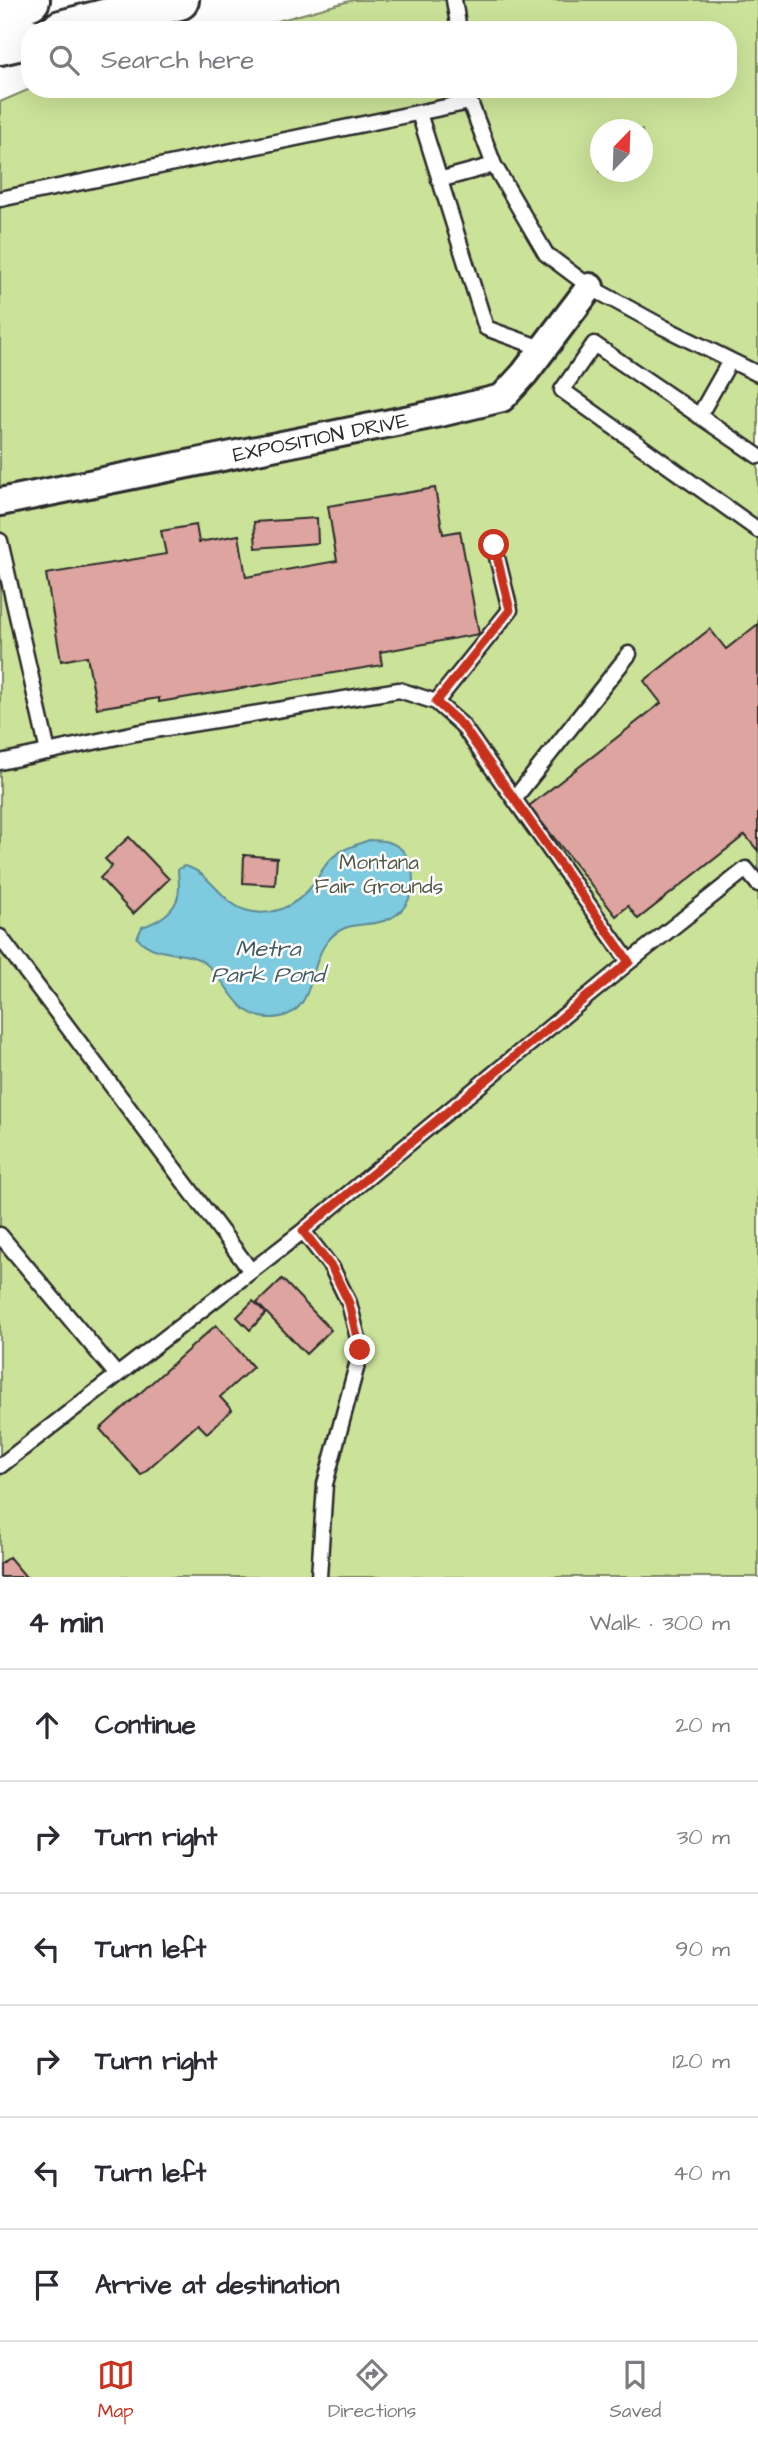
<!DOCTYPE html>
<meta charset="utf-8">
<style>
body{margin:0;font-family:"Architects Daughter",sans-serif;background:#f2f2f3;color:#2b2b33}
.compass{position:absolute;left:590px;top:119px;width:63px;height:63px;border-radius:50%;background:#fff;box-shadow:0 7px 28px #0002;rotate:23deg}
.stop{position:absolute;width:21px;height:21px;margin:-16px;border:5px solid #c8321e;border-radius:50%;background:#fff}
.stop.end{background:#c8321e;border-color:#fff;box-shadow:0 2px 7px #0008}
.list{margin:0;padding:0;list-style:none}
h2{display:flex;justify-content:space-between;align-items:center;height:91px;margin:0;padding:0 28px;font-size:30px}
h2 small{font-size:23px;font-weight:400;color:#7c7c81}
.list li{display:grid;grid-template-columns:46px 1fr auto;gap:21px;align-items:center;box-sizing:border-box;height:112px;padding:0 28px;border-top:2px solid #e1e1e2}
.list b{display:block;font-size:26px;white-space:nowrap}
.list em{font-size:23px;font-style:normal;color:#7c7c81}
.icon{flex:none;width:38px;height:38px;fill:none;stroke:currentColor;stroke-width:2;stroke-linecap:round;stroke-linejoin:round}
.map{position:relative;flex:none;width:758px;height:1577px;overflow:hidden}
.search{position:absolute;background:#fff;box-shadow:0 7px 28px #0002;left:21px;right:21px;top:21px;height:77px;display:flex;align-items:center;gap:18px;box-sizing:border-box;padding:0 24px;border-radius:28px;color:#7c7c81;font-size:26px}
.sheet{height:763px;background:#fff}
nav{display:flex;justify-content:space-around;align-items:center;box-sizing:border-box;height:98px;border-top:2px solid #e1e1e2;background:#fff;font-size:19px;color:#7c7c81}
nav a{display:grid;justify-items:center;gap:4px}
nav .on{color:#c8321e}
.map>svg:first-child{display:block}
.green{fill:#cbe399;stroke:#7b8762;stroke-width:2;fill-rule:evenodd}
.water{fill:#7ecade;stroke:#5d8a96;stroke-width:2}
.building{fill:#dea49f;stroke:#2b2b2b;stroke-width:2}
.lines{fill:none;stroke-linecap:round;stroke-linejoin:round}
.service-casing{stroke:#2b2b2b;stroke-width:19}
.minor-casing{stroke:#2b2b2b;stroke-width:32}
.secondary-casing{stroke:#2b2b2b;stroke-width:44}
.service{stroke:#fff;stroke-width:14}
.minor{stroke:#fff;stroke-width:26}
.secondary{stroke:#fff;stroke-width:38}
.route{stroke:#c8321e;stroke-width:9}
.labels{text-anchor:middle;dominant-baseline:central;stroke-width:5;stroke-linejoin:round;paint-order:stroke}
.street-label{font-size:21px;fill:#2b2b2b;stroke:#fff}
.park-label{font-size:21px;fill:#535946;stroke:#fff}
.water-label{font-size:23px;font-style:italic;fill:#445b61;stroke:#fff}
</style>
<div class="map">
<svg width="758" height="1577" viewBox="0 0 758 1577">
<rect width="100%" height="100%" fill="#fff"/>
<filter id="ink" filterUnits="userSpaceOnUse"><feTurbulence type="fractalNoise" baseFrequency=".0143" numOctaves="2"/><feDisplacementMap in="SourceGraphic" scale="14" xChannelSelector="R" yChannelSelector="G"/><feConvolveMatrix kernelMatrix="1 2 1 2 8 2 1 2 1" color-interpolation-filters="sRGB"/></filter>
<g filter="url(#ink)">
<path class="green" d="M353,0H758V1577H0V102L30,89H728V30H245ZM600,130H642V172H600Z"/>
<path class="water" d="M369,840C381,840 394,841 403,851C420,872 415,907 389,919C367,929 345,918 327,942C307,967 317,1016 272,1018C235,1019 229,981 205,963C184,948 160,960 137,938L142,927C160,921 180,909 179,886C179,880 178,875 178,869L184,866C210,871 220,902 245,910C270,918 295,907 312,886C318,878 323,867 330,860C340,849 356,845 369,840Z"/>
<path class="building" d="M435,488L443,534L460,531L479,634L380,652L382,665L159,702V698L97,708L87,656L61,661L46,574L166,554L161,531L196,525L199,542L239,535L246,577L337,561L328,506Z
M317,518L318,543L256,548L254,522Z
M758,624V851L745,835L638,919L628,906L616,916L529,806L661,703L644,681L710,629L726,649Z
M129,837L169,879L133,914L100,878L112,866L105,859Z
M244,855L277,858L275,885L243,883Z
M282,1279L331,1330L306,1354L257,1303Z
M253,1301L266,1313L250,1330L237,1317Z
M216,1325L253,1367L220,1397L232,1410L207,1433L198,1424L141,1475L100,1429Z
M9,1557L26,1577H0V1564Z"/>
<g class="lines">
<defs>
<path id="service" d="M454,0L459,30
M468,89L470,102L494,165L546,254L590,287L663,327L758,374
M419,113L486,328L544,349
M439,180L494,165
M0,199L470,102
M699,416L730,361
M758,456L594,344L562,390L758,530
M0,541L48,752
M436,702L510,610L494,545
M0,762L136,733L399,690L436,702L462,725L629,962
M514,799L629,654
M0,937L251,1271
M303,1231L332,1268L349,1303L361,1350L325,1484L319,1577
M0,1235L117,1375
M0,1466L303,1231L629,962L746,869L758,884"/>
<g id="minor">
<path id="s1" d="M0,502L440,413L502,398L524,374L590,287"/>
</g>
<path id="secondary" d="M0,9L30,0
M61,30L179,0
M0,45L30,38"/>
</defs>
<use href="#service" class="service-casing"/>
<use href="#minor" class="minor-casing"/>
<use href="#secondary" class="secondary-casing"/>
<use href="#service" class="service"/>
<use href="#minor" class="minor"/>
<use href="#secondary" class="secondary"/>
</g>
</g>
<g class="lines" filter="url(#ink)">
<path class="route" d="M360,1350L349,1303L332,1268L303,1231L629,962L462,725L436,702L510,610L494,545"/>
</g>
<g class="labels">
<g class="street-label">
<text stroke="none"><textPath href="#s1" startOffset="327">EXPOSITION DRIVE</textPath></text>
</g>
<g class="park-label">
<text x="379" y="862">Montana<tspan x="379" dy="24">Fair Grounds</tspan></text>
</g>
<g class="water-label">
<text x="268" y="949">Metra<tspan x="268" dy="26">Park Pond</tspan></text>
</g>
</g>
</svg>
<svg class="compass" viewBox="-18 -18 36 36"><path d="M0-13l5 13h-10z" fill="#e53935"/><path d="M0 13l5-13h-10z" fill="#7c7c81"/></svg>
<div class="stop" style="left:494px;top:545px"></div>
<div class="stop end" style="left:360px;top:1350px"></div>
<div class="search"><svg class="icon" aria-label="search" viewBox="0 0 24 24"><circle cx="10" cy="10" r="6"/><path d="M15 15l6 6"/></svg>Search here</div>
</div>
<section class="sheet">
<h2>4 min<small>Walk · 300 m</small></h2>
<ul class="list">
<li><svg class="icon" aria-label="ahead" viewBox="0 0 24 24"><path d="M12 20V5M6 11l6-6 6 6"/></svg><div><b>Continue</b></div><em>20 m</em></li>
<li><svg class="icon" aria-label="right" viewBox="0 0 24 24"><path d="M7 20v-9h11M14 6l5 5-5 5"/></svg><div><b>Turn right</b></div><em>30 m</em></li>
<li><svg class="icon" aria-label="left" viewBox="0 0 24 24"><path d="M17 20v-9H6M10 6l-5 5 5 5"/></svg><div><b>Turn left</b></div><em>90 m</em></li>
<li><svg class="icon" aria-label="right" viewBox="0 0 24 24"><path d="M7 20v-9h11M14 6l5 5-5 5"/></svg><div><b>Turn right</b></div><em>120 m</em></li>
<li><svg class="icon" aria-label="left" viewBox="0 0 24 24"><path d="M17 20v-9H6M10 6l-5 5 5 5"/></svg><div><b>Turn left</b></div><em>40 m</em></li>
<li><svg class="icon" aria-label="arrive" viewBox="0 0 24 24"><path d="M6 21V4h12l-3 4 3 4H6"/></svg><div><b>Arrive at destination</b></div></li>
</ul>
</section>
<nav>
<a class="on"><svg class="icon" aria-label="map" viewBox="0 0 24 24"><path d="M3 6l6-2 6 2 6-2v14l-6 2-6-2-6 2zM9 4v14M15 6v14"/></svg>Map</a>
<a><svg class="icon" aria-label="directions" viewBox="0 0 24 24"><path d="M12 3l9 9-9 9-9-9zM9 14v-3h6M13 9l2 2-2 2"/></svg>Directions</a>
<a><svg class="icon" aria-label="saved" viewBox="0 0 24 24"><path d="M7 4h10v16l-5-4-5 4z"/></svg>Saved</a>
</nav>
